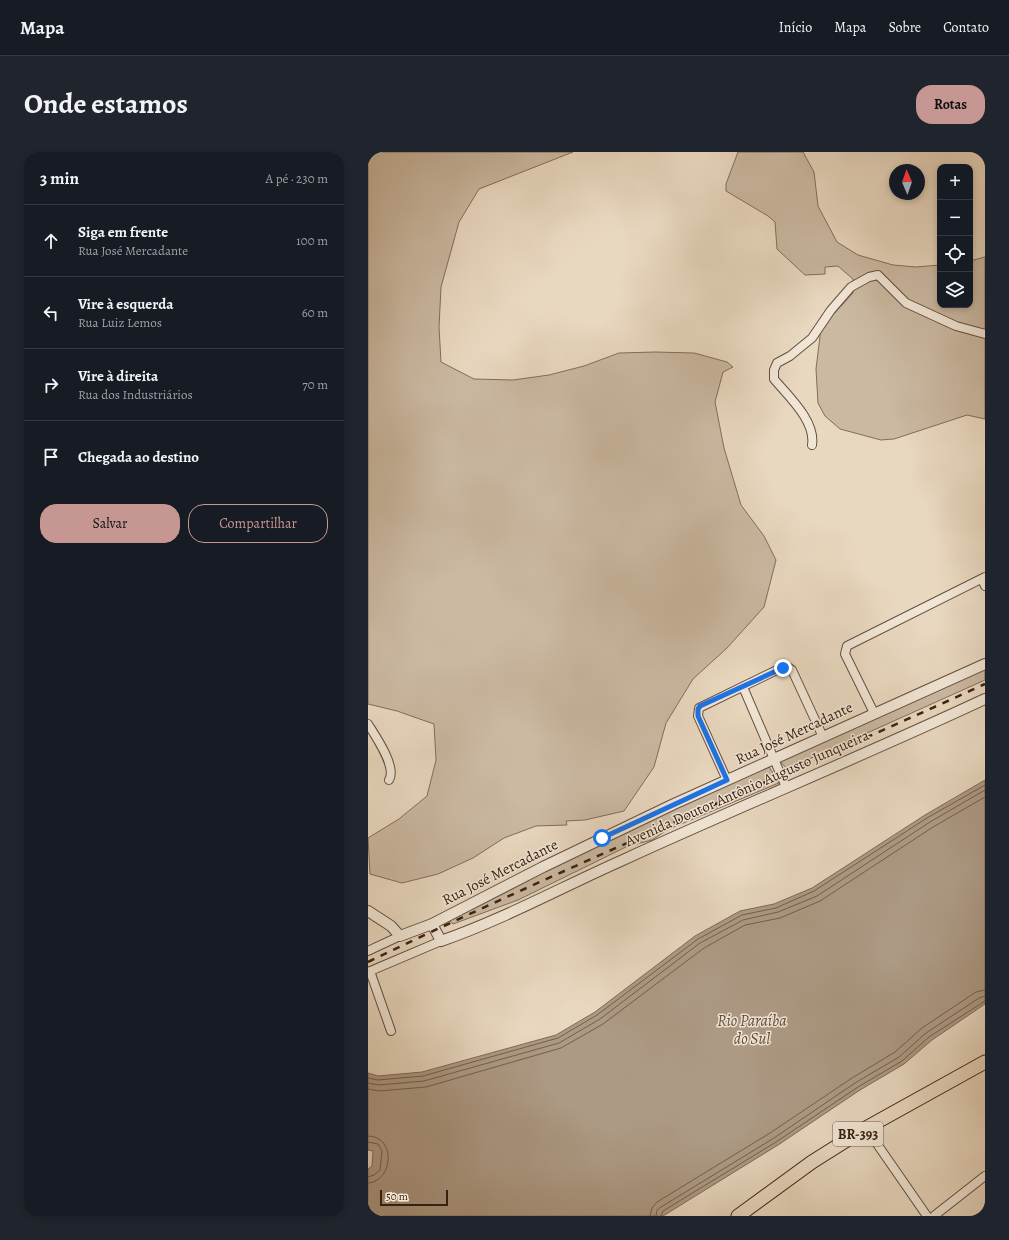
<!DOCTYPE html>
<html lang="pt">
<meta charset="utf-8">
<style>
body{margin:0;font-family:Alegreya,serif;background:#20242c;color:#f1f3f6}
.controls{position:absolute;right:12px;top:12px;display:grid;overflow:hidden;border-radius:8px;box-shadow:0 2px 6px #0003}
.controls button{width:36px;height:36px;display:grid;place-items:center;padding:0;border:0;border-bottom:1px solid #363941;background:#171b24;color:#f1f3f6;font:20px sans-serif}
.compass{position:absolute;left:521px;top:12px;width:36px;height:36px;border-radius:50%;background:#171b24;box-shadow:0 2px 6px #0003;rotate:358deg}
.scale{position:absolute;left:12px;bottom:10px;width:68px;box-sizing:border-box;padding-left:4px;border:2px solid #392112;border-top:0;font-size:11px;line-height:14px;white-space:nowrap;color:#392112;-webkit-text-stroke:3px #f1e6d6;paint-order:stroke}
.stop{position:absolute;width:12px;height:12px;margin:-9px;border:3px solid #1a73e8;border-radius:50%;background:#fff}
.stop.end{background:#1a73e8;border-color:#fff;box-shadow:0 1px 4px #0008}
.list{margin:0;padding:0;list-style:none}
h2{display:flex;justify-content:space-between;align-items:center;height:52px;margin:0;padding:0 16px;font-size:17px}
h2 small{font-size:13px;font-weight:400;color:#9ea1a6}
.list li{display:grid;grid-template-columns:26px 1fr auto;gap:12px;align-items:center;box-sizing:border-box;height:72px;padding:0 16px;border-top:1px solid #363941}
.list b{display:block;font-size:15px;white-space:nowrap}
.list p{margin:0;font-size:13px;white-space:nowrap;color:#9ea1a6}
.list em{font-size:13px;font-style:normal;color:#9ea1a6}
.actions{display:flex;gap:8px;padding:12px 16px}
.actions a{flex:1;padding:9px 0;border:1px solid #c59692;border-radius:16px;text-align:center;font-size:14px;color:#c59692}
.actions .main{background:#c59692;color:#111}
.icon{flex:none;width:22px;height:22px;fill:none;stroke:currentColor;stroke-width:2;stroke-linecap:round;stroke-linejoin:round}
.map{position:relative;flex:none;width:617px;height:1064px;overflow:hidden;border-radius:16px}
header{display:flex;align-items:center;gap:24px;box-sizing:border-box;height:56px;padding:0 20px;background:#171b24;border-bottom:1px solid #363941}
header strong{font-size:19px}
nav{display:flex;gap:22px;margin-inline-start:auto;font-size:14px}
.intro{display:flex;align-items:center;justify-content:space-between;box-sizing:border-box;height:96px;padding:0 24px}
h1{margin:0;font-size:28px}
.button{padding:10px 18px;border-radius:16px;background:#c59692;color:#111;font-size:14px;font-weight:700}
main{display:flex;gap:24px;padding:0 24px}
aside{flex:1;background:#171b24;border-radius:16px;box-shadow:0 2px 6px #0003}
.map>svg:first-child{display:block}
.green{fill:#cbb9a2;stroke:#826d5a}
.water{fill:#ad9a85;stroke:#7f6a57}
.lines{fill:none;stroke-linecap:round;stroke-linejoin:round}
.shore{stroke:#735e4c;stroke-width:1}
.minor-casing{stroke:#654f3e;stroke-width:10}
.tertiary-casing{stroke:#654f3e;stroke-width:12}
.trunk-casing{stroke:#392112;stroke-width:15}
.minor{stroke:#f1e6d6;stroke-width:8}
.tertiary{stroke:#f1e6d6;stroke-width:10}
.trunk{stroke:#e9d8c0;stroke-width:13}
.rail{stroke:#392112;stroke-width:2.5;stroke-dasharray:7 7;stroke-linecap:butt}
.route{stroke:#1a73e8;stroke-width:5}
.labels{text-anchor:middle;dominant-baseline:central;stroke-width:3;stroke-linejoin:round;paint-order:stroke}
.shield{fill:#f1e6d6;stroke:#705c4d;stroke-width:1}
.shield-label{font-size:14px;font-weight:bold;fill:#392112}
.street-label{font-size:15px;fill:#392112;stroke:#f1e6d6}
.water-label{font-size:16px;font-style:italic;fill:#624b3a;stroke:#f1e6d6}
</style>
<header>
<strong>Mapa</strong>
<nav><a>Início</a><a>Mapa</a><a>Sobre</a><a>Contato</a></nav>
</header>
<div class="intro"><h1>Onde estamos</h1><a class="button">Rotas</a></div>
<main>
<aside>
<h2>3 min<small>A pé · 230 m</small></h2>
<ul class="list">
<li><svg class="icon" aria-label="ahead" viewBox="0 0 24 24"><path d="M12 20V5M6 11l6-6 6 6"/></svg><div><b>Siga em frente</b><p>Rua José Mercadante</p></div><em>100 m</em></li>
<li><svg class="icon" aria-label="left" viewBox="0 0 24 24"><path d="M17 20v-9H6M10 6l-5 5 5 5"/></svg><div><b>Vire à esquerda</b><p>Rua Luiz Lemos</p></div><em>60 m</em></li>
<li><svg class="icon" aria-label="right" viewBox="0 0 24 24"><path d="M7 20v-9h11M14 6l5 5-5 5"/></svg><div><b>Vire à direita</b><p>Rua dos Industriários</p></div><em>70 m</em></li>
<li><svg class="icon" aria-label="arrive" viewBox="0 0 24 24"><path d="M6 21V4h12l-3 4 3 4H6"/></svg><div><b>Chegada ao destino</b></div></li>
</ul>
<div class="actions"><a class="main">Salvar</a><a>Compartilhar</a></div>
</aside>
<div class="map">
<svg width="617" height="1064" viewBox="0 0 617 1064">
<rect width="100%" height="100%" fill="#e9d8c0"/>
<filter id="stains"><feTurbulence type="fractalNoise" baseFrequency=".005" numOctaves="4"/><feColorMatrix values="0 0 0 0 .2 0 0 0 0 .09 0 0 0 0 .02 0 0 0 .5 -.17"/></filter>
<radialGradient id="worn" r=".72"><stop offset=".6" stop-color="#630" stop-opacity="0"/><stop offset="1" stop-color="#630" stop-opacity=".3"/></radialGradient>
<path class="green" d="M0,0H205L111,37L91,70L73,135L71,175L73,210L106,227L145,228L181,223L216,214L251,201L287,200L326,201L359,210L365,215L355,220L347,250L356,296L373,353L396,384L408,408L396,455L359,496L325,527L298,571L286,615L256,659L217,668L198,669L199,673L168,674L136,686L105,706L70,722L34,731L2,722L0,686L31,667L59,644L68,608L66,572L29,559L0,552Z
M370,0H435L446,20L450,54L469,90L490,103L525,113L548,115L572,113V153H602V109L617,105V267L599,263L526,287L513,288L472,277L457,264L450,251L448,217L453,176L485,141V127L470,114L457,115V122L437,123L409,97L407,70L400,64L358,39V32Z
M617,514V528L419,617L410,607Z
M400,613L411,631L299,678L284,688L260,694L150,748L85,772L77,765Z"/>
<path class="water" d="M617,628V852L564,888L536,912L492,938L410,993L295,1064H0V1017L4,1014L5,999L0,998V921L10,924L54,920L188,883L227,860L327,784L372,759L406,752L444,736L557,663Z"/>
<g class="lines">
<path class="shore" d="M0,926L10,928L55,924L190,886L229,863L330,787L374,763L408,756L446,739L559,666L617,633
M0,931L11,933L56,929L191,891L232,867L332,791L375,768L410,760L449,744L562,670L617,638
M0,937L11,939L58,935L193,896L235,872L336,796L377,773L412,766L452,749L565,675L617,645
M0,984C29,984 25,1030 0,1031
M0,990L10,992L14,999L12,1018L6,1023L0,1025
M282,1064L284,1056L289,1050L402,981L484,926L527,900L554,876L608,840L617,838
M288,1064L289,1058L293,1055L406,986L487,931L531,905L558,881L611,846L617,844
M293,1064L295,1059L408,990L490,935L534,909L561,885L617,849"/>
<defs>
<path id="minor" d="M444,293C448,269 420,244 406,227V218L409,211L422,204L444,186L463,158L483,135L501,125L510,123L538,151L588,174L617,182
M614,427L617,434
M375,535L418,635
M506,561L477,502L479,494L617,425
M0,572C8,585 29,615 21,628
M359,628L330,564L331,556L415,515L421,516L424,518L455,585
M0,799L32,784
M2,819L23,879
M0,820L73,789
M498,976L559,1064
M566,1064L617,1024"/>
<path id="tertiary" d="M0,759L23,774L32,784L64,772L175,715L306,652L617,512
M64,772L73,789C136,767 194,735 255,708C375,653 497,603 617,547"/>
<path id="trunk" d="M370,1064L444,1010L498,976L617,910"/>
</defs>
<use href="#minor" class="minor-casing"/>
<use href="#tertiary" class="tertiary-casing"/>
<use href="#trunk" class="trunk-casing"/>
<use href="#minor" class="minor"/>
<use href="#tertiary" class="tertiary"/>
<use href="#trunk" class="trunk"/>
<path class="rail" d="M0,810C203,712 412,626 617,532"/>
</g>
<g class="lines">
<path class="route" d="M234,686L359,628L330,564V557L332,554L415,516"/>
</g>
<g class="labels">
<rect class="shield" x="465" y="970" width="50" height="24" rx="3"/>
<g class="shield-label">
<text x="490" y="982">BR-393</text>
</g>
<g class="street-label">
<text transform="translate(426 581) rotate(-25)">Rua José Mercadante</text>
<text transform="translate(379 636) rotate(-24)">Avenida Doutor Antônio Augusto Junqueira</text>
<text transform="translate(132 720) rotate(-27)">Rua José Mercadante</text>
</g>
<g class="water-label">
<text x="384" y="869">Rio Paraíba<tspan x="384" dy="18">do Sul</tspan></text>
</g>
</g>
<rect width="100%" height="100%" filter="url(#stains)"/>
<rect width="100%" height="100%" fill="url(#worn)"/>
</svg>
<div class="controls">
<button>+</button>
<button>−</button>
<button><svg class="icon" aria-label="locate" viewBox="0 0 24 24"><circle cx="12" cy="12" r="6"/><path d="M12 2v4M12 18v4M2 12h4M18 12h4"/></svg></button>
<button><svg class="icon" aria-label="layers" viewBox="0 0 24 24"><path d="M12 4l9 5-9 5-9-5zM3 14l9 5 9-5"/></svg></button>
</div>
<svg class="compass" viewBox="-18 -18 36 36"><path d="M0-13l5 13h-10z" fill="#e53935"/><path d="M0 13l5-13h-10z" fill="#9ea1a6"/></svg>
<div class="scale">50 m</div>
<div class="stop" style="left:234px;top:686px"></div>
<div class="stop end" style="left:415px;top:516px"></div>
</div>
</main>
